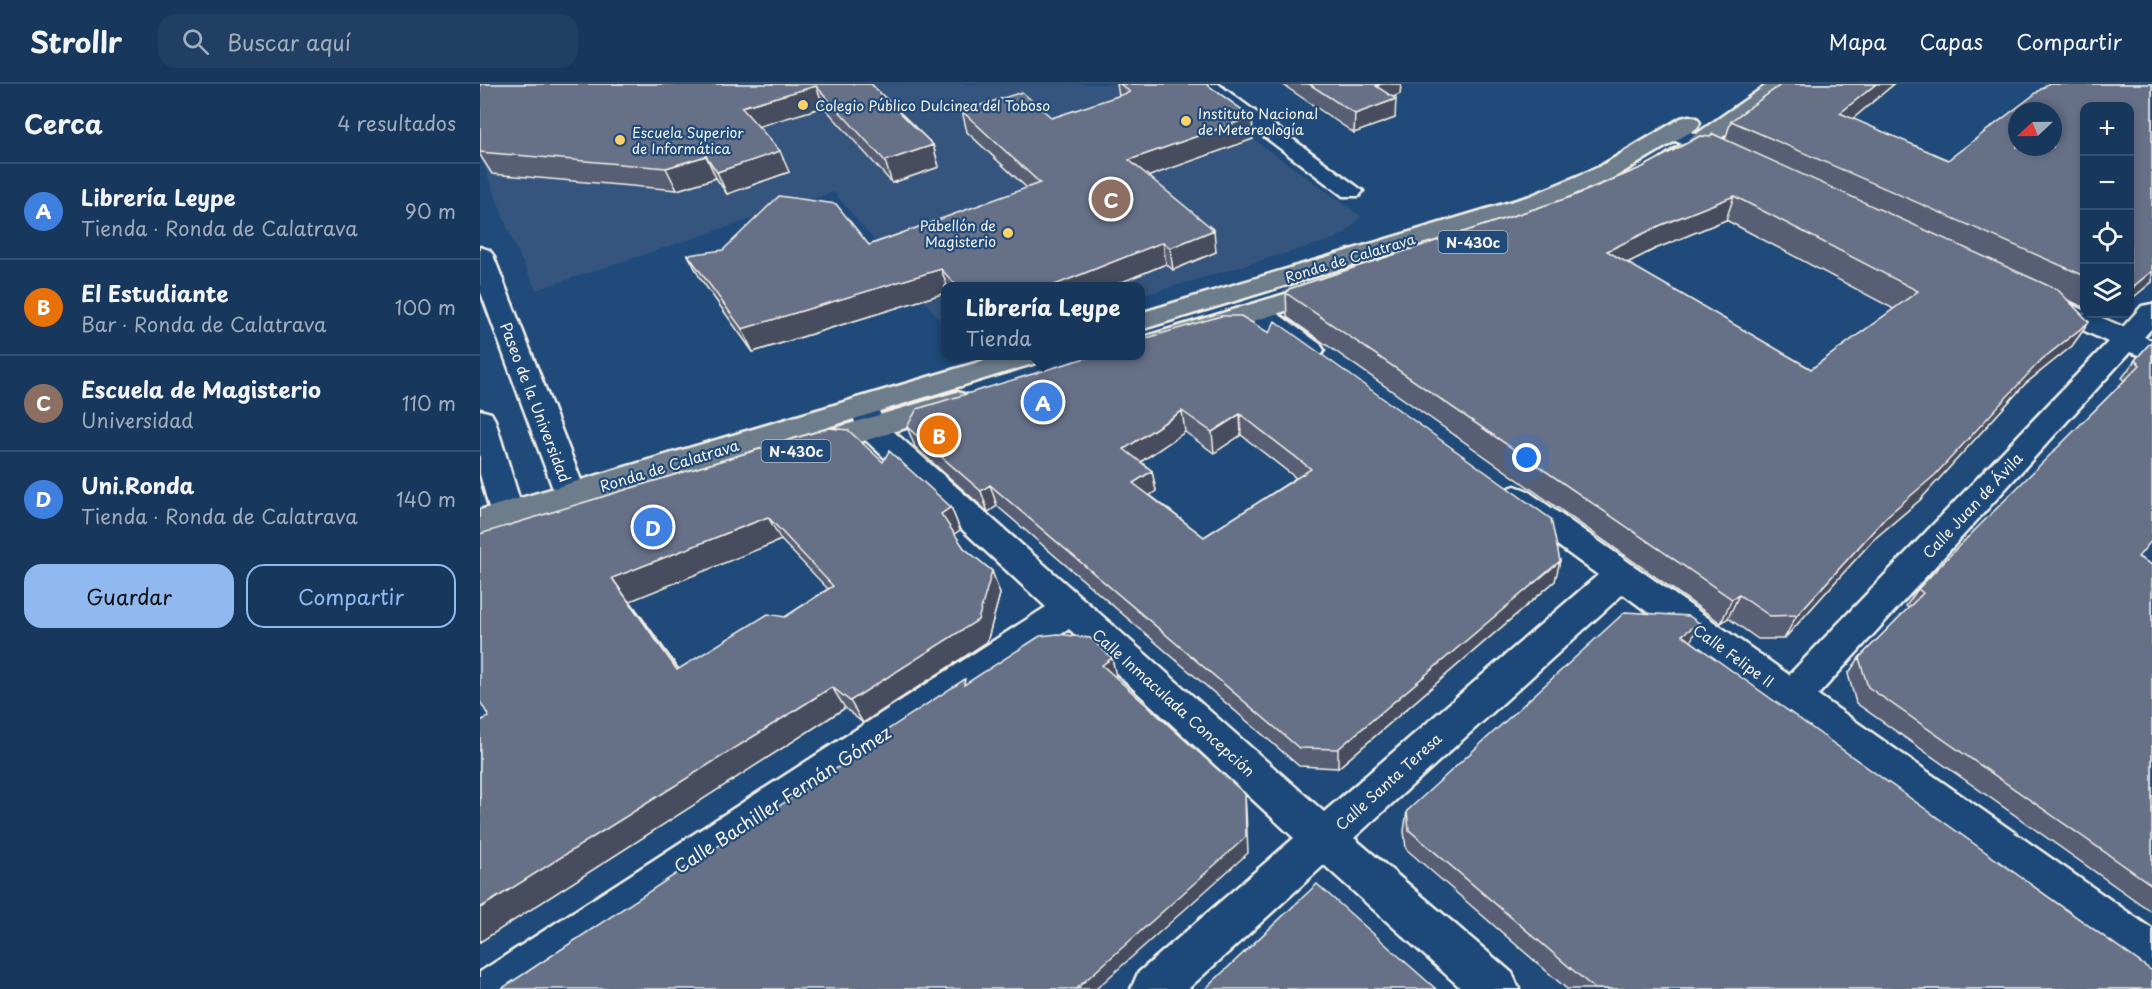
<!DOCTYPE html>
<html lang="es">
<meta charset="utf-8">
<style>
body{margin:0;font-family:"Playpen Sans",sans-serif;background:#203f62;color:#f1f3f6}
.controls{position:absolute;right:18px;top:18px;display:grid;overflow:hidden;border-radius:12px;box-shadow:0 3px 9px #0003}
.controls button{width:54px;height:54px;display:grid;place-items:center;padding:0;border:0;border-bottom:2px solid #365272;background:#17385c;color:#f1f3f6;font:30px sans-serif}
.compass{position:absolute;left:1528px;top:18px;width:54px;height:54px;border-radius:50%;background:#17385c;box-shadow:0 3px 9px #0003;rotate:248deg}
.you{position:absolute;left:1047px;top:374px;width:21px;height:21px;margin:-15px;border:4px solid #fff;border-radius:50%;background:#1a73e8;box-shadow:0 0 0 9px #1a73e833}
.badge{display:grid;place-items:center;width:39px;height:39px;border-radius:50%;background:#90b9f0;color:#fff;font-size:20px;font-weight:700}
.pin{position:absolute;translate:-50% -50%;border:3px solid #fff;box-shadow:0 2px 6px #0006}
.popup{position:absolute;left:461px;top:198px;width:204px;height:78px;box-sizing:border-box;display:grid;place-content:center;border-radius:12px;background:#17385c;filter:drop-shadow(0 2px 4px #0005);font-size:20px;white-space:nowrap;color:#9eacbb}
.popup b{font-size:22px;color:#f1f3f6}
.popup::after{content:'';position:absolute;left:50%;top:100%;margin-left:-12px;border:12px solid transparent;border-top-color:#17385c}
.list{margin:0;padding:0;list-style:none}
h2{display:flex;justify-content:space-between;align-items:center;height:78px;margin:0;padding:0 24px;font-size:26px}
h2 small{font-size:20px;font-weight:400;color:#9eacbb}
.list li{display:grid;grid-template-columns:39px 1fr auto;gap:18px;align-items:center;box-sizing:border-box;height:96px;padding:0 24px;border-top:2px solid #365272}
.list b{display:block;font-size:22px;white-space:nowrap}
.list p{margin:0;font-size:20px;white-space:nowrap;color:#9eacbb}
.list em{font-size:20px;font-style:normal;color:#9eacbb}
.actions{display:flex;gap:12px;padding:18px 24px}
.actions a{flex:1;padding:14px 0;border:2px solid #90b9f0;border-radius:18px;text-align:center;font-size:21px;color:#90b9f0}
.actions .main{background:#90b9f0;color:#111}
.icon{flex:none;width:33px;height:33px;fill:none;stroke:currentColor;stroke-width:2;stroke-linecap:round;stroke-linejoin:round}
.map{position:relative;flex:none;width:1672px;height:905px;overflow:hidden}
header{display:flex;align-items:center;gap:36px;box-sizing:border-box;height:84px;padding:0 30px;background:#17385c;border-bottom:2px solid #365272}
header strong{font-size:28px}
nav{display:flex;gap:33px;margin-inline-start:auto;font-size:21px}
.search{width:420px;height:54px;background:#203f62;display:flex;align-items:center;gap:15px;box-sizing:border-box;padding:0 21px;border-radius:18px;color:#9eacbb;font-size:22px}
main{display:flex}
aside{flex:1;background:#17385c}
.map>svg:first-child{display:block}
.built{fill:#34557e}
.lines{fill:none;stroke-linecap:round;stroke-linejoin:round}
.minor-casing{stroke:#f4f1e8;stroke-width:5}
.trunk-casing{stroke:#f4f1e8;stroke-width:5}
.minor{fill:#1f4a7a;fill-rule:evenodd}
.trunk{fill:#6d7d8c;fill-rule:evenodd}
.wall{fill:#585f74;stroke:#f4f1e8;stroke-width:1.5;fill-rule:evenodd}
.shaded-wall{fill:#474e5e;stroke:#f4f1e8;stroke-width:1.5}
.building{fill:#666f87;stroke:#f4f1e8;stroke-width:1.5;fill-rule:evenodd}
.poi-dot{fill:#ffd166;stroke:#1f4a7a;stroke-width:2}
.labels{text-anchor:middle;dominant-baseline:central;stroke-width:4.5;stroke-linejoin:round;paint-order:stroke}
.far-poi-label{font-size:14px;fill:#f4f1e8;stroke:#1f4a7a;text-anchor:start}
.shield{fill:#1f4a7a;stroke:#b4bfc7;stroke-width:1.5}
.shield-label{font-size:14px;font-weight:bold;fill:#f4f1e8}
.far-street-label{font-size:14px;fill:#f4f1e8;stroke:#1f4a7a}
.street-label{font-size:15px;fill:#f4f1e8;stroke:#1f4a7a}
.near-street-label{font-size:18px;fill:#f4f1e8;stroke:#1f4a7a}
</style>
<header>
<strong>Strollr</strong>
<div class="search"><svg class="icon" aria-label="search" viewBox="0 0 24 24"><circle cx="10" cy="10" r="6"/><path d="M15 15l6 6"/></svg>Buscar aquí</div>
<nav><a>Mapa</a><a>Capas</a><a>Compartir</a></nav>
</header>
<main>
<aside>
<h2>Cerca<small>4 resultados</small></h2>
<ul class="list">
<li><span class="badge" style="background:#3f7fe0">A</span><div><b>Librería Leype</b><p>Tienda · Ronda de Calatrava</p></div><em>90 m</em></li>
<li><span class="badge" style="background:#e8710a">B</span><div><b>El Estudiante</b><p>Bar · Ronda de Calatrava</p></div><em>100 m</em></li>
<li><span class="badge" style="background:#8d6e63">C</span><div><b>Escuela de Magisterio</b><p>Universidad</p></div><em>110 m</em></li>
<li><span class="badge" style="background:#3f7fe0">D</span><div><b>Uni.Ronda</b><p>Tienda · Ronda de Calatrava</p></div><em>140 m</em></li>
</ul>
<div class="actions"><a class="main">Guardar</a><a>Compartir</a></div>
</aside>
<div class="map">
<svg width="1672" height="905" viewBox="0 0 1672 905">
<rect width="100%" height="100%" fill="#1f4a7a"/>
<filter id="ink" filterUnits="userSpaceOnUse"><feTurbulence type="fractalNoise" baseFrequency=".0167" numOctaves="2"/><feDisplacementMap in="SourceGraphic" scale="12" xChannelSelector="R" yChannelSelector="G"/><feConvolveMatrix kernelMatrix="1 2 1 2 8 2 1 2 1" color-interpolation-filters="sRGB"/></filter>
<g filter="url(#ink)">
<path class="built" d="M0,0H661L713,76L773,55L881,132L867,148L854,155L661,212L660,202H466L465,242L354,108L56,206L33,158L0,72Z"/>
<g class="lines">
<defs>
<path id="minor" d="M715,0H738L883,107L879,112H863Z
M1195,41L1259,69L1262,74L1259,79H1243L1187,53L1184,48L1187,43Z
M0,163L9,166L13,171L115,432L110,441L99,444L88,441L83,432L0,206Z
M1568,211L1604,226V230H1613L1643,243L1662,222L1672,220V244L1664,253L1672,256V276L1650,268L1338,611L1672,845V894L1656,888L1143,510L874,754L1032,889L1039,905H982L844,781L708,905H651L658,889L814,754L589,545L54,905H0V888L566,523L380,351L369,322L374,315L384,312L394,315L404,339L844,728L1118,491L1024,422L1019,414L1024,406L1035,402L1046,406L1309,591L1628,258L1559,225L1555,219L1559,213Z
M777,220L787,222L840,260L844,266L840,272L830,275L820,272L767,234L764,228L767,222Z
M0,326L11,329L15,336L51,453L46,462L34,465L22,462L17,453L0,390Z"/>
<path id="trunk" d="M1288,0H1311L1227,65L1198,81H1182L1179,76Z
M1209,32L1217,34L1220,39L1217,44L1135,93L1066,122L660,246V229L1050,112L1119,83L1201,34Z
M848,197L857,199L861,205L857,211L670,269L660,272H658L660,254Z
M519,272H563L559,278L0,450V426Z
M477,308L487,311L492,318L487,325L329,374L318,371L314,363L318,355Z"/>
</defs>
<use href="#minor" class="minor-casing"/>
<use href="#trunk" class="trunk-casing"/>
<use href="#minor" class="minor"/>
<use href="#trunk" class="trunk"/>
</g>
<path class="wall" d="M0,0H391L453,61L459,83L412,99L344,23L278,42L309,88L247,110L236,94L197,106L12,90L0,71Z
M637,0H726L772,33L773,55L669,92L736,168L693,186L686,180L632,202H465V209L273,268L220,194L208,171L389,161L547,104L487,48L482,27L572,34L639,12Z
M802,0H921L920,10L913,13L915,34L874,49Z
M1302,0H1414L1372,35L1468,76L1568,0H1672V198L1650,216V22H1605V222H1601L1588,216L1609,238L1592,262L1545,300L1440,416L1393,456L1304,555H1278L1248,534L1241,539L807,233L806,209L809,205L1091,113L1163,83L1220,52L1230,53L1233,50L1245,56L1251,37ZM1537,27H1573V63H1537ZM1246,136L1414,225L1331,285L1147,179L1175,165Z
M1672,257L1658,473L1672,481V828L1376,619L1368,590L1379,574L1429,524L1426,522L1438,505L1644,297L1642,294L1655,276Z
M612,272L1071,435L1075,497L858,684L819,682L517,422L508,428L435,363L427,343ZM705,348L734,369L761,351L816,394L724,453L670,411L676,407L672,387L661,378Z
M403,378L471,423L480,446L474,450L484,464L512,487L520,510L507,558L383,639L365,624L0,858V637L9,633L0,450ZM301,456L348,505L305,533L199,585L150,517Z
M1211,557L1672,905H1087L926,765L924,747L927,727Z"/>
<path class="shaded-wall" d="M901,0H921L920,10L896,21V2Z
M1396,0H1414L1351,53L1360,29Z
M336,2L344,23L270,45L261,23Z
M916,15L915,34L874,49L875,30Z
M772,33L773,55L653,98L649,76Z
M453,61L459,83L412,99L405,77Z
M300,67L309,88L247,110L237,88Z
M226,72L236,94L197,106L186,84Z
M1254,112L1246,136L1175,165L1121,192L1127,167L1181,141Z
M734,146L736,168L693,186L690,164Z
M683,158L686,180L632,202H572Z
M461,185L467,202H465V209L273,268L262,245Z
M1672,187V198L1650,216V209L1655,201Z
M1609,238L1592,262L1545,300L1440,416L1393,456L1304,555L1317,531L1407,432L1561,276Z
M702,327L705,348L648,386L644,365Z
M760,330L761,351L734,369L732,348Z
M672,387L676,407L657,420L653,399Z
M510,401L517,422L508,428L501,407Z
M471,423L480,446L470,453L461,430Z
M288,433L301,456L150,517L215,608L197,586L132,494Z
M1080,477L1075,497L858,684V665Z
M512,487L520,510L507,558L383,639L370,617Z
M1259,511L1248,534L1241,539L1252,515Z
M1219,539L1209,561L1202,551Z
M632,574L636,592L627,599L622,581Z
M352,603L365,624L0,858V824Z
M765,710L766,726L768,769L616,905H596Z"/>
<path class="building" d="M0,0H391L453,61L405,77L336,2L261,23L300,67L237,88L226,72L186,84L0,68Z
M640,0H726L772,33L649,76L734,146L690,164L683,158L572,202H477L461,185L262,245L208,171L243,166L299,112L356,120L389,161L560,99L482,27L542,8L572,34L650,8Z
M829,0H901L896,2L916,15L875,30Z
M1302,0H1396L1360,29L1468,76L1568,0H1672V187L1655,201L1650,200V22H1605V192L1251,37ZM1537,27H1573V63H1537Z
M1233,50L1578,206L1609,238L1561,276L1455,391L1407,432L1317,531L1290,532L1259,511L1252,515L806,209L809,205L1091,113L1163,83L1220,52L1230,53ZM1254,112L1438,207L1331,285L1127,167L1181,141Z
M741,232H761L789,249L795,237L1071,435L1080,477L858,665L819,664L510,401L501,407L427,343L437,325L612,272H660V256ZM702,327L732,348L760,330L831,385L724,453L653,399L672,387L644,365Z
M1672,257V456L1658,473L1672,481V801L1388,603L1379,574L1443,509L1438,505L1476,465L1660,281L1655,276Z
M349,344L368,346L403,378L409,367L471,423L461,430L484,464L512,487L498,536L370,617L352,603L0,824V637L9,633L0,617V450ZM288,433L353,502L305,533L288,530L197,586L132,494Z
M1145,528L1209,532L1219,539L1202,551L1672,887V905H1115L929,746L927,727Z
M578,550L610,554L632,574L622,581L765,710L766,753L596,905H21L407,651L404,648L485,595L484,601L560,552Z
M837,800L956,905H725Z"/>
</g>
<g class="poi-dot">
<circle cx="323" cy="21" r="6"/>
<circle cx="706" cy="37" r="6"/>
<circle cx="140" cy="56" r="6"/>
<circle cx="528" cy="149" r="6"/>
</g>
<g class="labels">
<g class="far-poi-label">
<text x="335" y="21">Colegio Público Dulcinea del Toboso</text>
<text x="718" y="29">Instituto Nacional<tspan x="718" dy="16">de Metereología</tspan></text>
<text x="152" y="48">Escuela Superior<tspan x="152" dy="16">de Informática</tspan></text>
<text x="516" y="141" text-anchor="end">Pabellón de<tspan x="516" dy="16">Magisterio</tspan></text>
</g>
<g class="shield">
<rect x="958.5" y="147" width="69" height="22" rx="4.5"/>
<rect x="281.5" y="356" width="69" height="22" rx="4.5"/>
</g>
<g class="shield-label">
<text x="993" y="158">N-430c</text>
<text x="316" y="367">N-430c</text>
</g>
<g class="far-street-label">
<text transform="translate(870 174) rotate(-17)">Ronda de Calatrava</text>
</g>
<g class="street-label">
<text transform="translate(56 318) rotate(69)">Paseo de la Universidad</text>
<text transform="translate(189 381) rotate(-17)">Ronda de Calatrava</text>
<text transform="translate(1492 421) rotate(-47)">Calle Juan de Ávila</text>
<text transform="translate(1254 571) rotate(36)">Calle Felipe II</text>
<text transform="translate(694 618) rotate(42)">Calle Inmaculada Concepción</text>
<text transform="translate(908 697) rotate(-42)">Calle Santa Teresa</text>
</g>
<g class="near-street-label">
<text transform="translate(302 715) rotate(-33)">Calle Bachiller Fernán Gómez</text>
</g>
</g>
</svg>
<div class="controls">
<button>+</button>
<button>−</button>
<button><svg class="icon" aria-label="locate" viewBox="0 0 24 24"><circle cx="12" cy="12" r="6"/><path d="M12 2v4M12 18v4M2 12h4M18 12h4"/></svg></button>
<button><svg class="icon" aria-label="layers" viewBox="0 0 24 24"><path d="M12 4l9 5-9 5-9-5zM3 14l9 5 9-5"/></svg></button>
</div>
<svg class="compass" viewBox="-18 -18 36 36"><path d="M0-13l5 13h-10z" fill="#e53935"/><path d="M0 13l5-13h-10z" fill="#9eacbb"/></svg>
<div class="you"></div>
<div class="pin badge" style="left:563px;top:318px;background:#3f7fe0">A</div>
<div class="popup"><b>Librería Leype</b>Tienda</div>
<div class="pin badge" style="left:459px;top:351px;background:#e8710a">B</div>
<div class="pin badge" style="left:631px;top:115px;background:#8d6e63">C</div>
<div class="pin badge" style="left:173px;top:443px;background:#3f7fe0">D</div>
</div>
</main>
